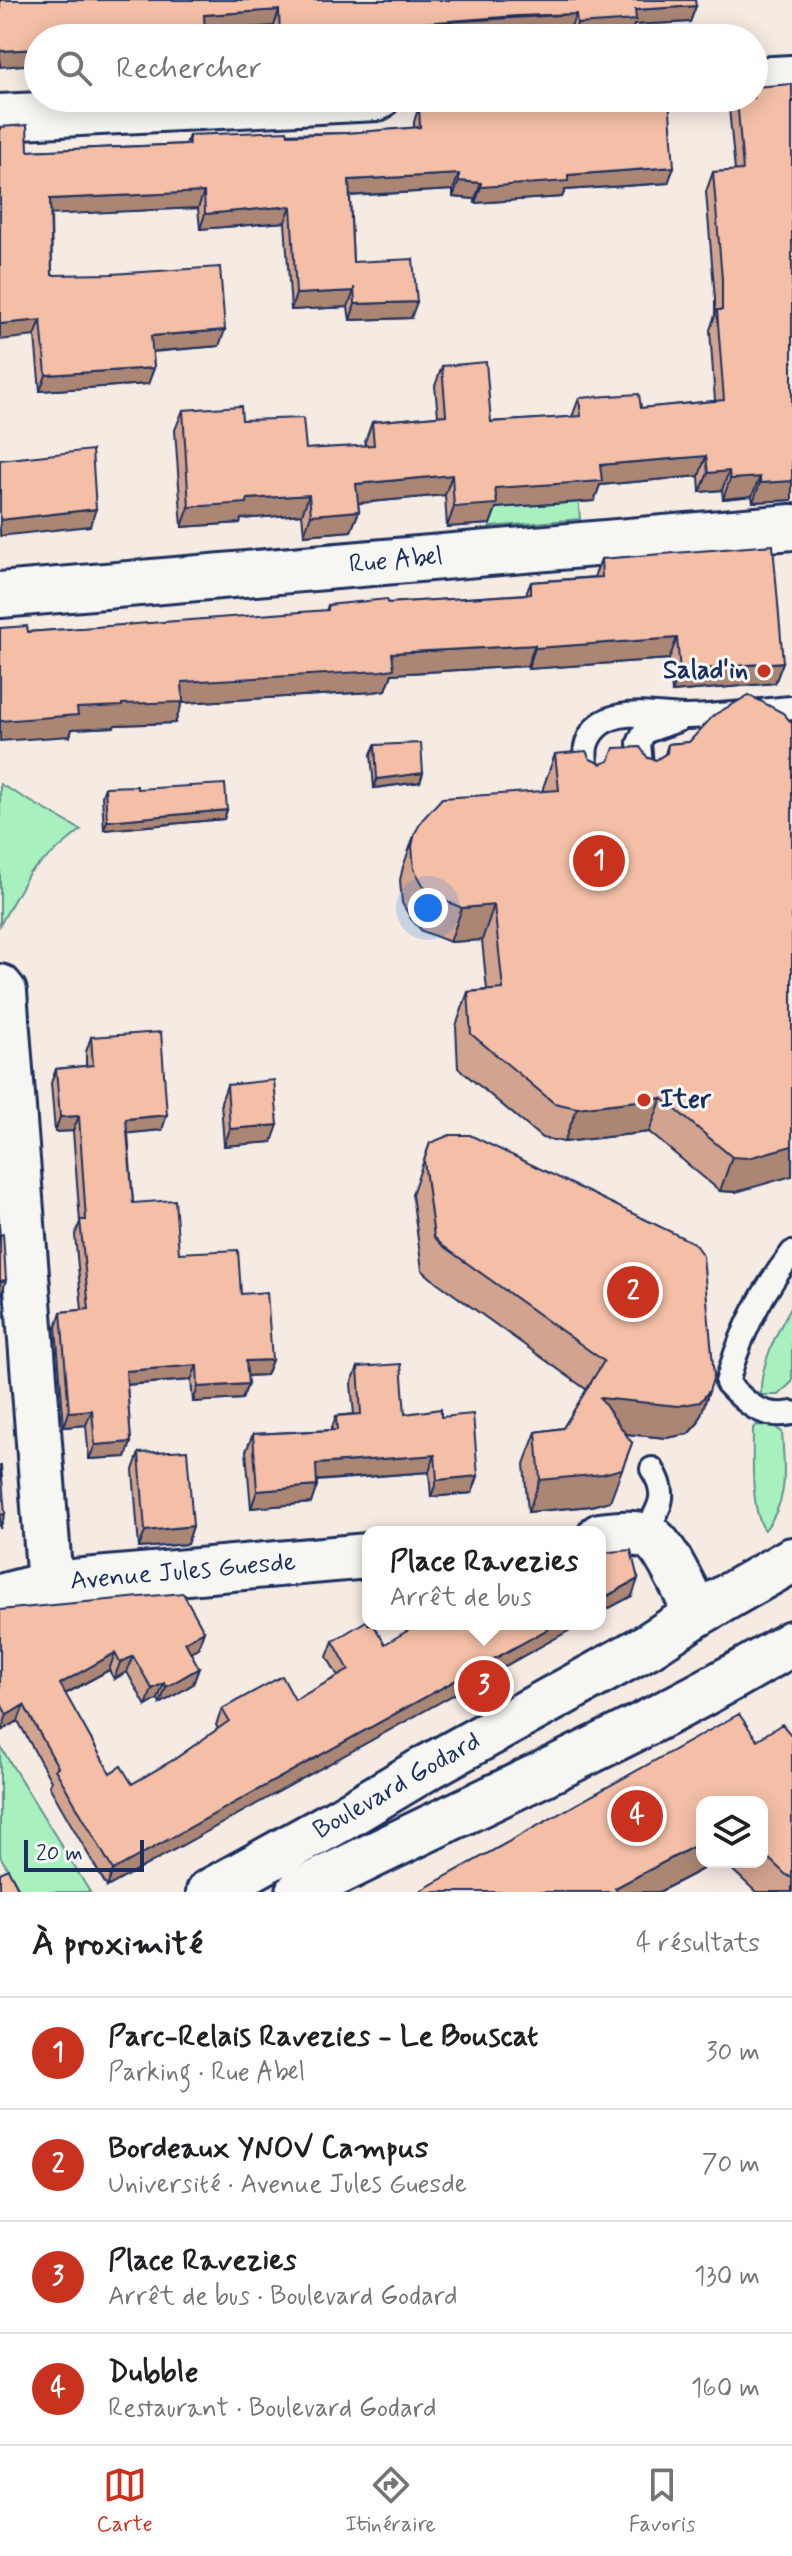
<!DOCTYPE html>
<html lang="fr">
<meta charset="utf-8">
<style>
body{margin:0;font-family:Mynerve,sans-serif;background:#f2f2f2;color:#202124}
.controls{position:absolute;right:24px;bottom:24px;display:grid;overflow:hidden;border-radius:16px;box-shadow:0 4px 20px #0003}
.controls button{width:72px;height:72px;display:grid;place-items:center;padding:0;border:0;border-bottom:2px solid #e0e0e0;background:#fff;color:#202124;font:40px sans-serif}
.scale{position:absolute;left:24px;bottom:20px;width:120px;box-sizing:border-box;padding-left:8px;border:4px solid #1b2f5e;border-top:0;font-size:22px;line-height:28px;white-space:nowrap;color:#1b2f5e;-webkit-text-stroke:6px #f6f6f2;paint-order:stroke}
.you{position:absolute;left:428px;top:908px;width:28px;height:28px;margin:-20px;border:6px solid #fff;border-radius:50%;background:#1a73e8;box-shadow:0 0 0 12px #1a73e833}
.badge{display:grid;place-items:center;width:52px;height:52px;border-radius:50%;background:#c8321e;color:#fff;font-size:26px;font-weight:700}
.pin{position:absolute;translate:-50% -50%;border:4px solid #fff;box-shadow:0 2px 8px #0006}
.popup{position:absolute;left:362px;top:1526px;width:244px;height:104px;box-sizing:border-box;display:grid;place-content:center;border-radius:16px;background:#fff;filter:drop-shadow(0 2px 6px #0005);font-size:26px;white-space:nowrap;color:#757577}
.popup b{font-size:30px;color:#202124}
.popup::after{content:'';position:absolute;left:50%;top:100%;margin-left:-16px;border:16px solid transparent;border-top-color:#fff}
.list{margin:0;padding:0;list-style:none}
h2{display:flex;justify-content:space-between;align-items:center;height:104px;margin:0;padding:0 32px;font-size:34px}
h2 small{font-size:26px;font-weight:400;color:#757577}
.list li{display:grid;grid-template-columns:52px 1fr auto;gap:24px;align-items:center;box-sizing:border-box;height:112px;padding:0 32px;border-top:2px solid #e0e0e0}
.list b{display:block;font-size:30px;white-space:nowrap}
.list p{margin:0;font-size:26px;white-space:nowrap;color:#757577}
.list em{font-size:26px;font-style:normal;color:#757577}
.icon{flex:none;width:44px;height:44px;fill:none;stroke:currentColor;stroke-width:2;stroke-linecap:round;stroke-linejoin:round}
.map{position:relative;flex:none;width:792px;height:1892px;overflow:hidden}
.search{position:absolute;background:#fff;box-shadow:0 4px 20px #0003;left:24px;right:24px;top:24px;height:88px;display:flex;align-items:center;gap:20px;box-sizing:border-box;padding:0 28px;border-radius:44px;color:#757577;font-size:30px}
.sheet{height:552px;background:#fff}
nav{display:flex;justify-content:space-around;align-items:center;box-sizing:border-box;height:112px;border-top:2px solid #e0e0e0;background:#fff;font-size:22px;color:#757577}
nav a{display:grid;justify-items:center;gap:4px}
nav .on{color:#c8321e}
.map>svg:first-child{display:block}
.green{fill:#a8f1bf;stroke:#62908e;stroke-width:2}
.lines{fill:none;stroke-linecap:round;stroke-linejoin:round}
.service-casing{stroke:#1b2f5e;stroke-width:28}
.minor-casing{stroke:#1b2f5e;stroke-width:50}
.primary-casing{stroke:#1b2f5e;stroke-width:50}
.service{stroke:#f6f6f2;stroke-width:22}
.minor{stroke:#f6f6f2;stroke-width:44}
.primary{stroke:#f6f6f2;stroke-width:44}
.wall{fill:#d2a48f;stroke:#1b2f5e;stroke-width:2}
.shaded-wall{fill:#ab8674;stroke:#1b2f5e;stroke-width:2}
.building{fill:#f4bfa6;stroke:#1b2f5e;stroke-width:2}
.poi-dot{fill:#c8321e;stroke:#f6f6f2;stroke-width:3}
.labels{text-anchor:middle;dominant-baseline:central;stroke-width:6;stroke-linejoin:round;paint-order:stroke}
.street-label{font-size:26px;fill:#1b2f5e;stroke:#f6f6f2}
.poi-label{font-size:26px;font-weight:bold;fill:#1b2f5e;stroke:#f6f6f2;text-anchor:end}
</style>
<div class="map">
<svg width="792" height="1892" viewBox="0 0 792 1892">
<rect width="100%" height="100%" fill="#f6ebe3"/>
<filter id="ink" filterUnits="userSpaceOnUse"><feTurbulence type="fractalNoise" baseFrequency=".0125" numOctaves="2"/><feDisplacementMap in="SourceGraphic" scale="16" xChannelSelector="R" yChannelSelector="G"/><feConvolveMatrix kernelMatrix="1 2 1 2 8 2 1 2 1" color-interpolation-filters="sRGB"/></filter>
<g filter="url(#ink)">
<path class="green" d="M572,418L580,519L490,527L482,422Z
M0,784L81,830L29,873L0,925Z
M792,1305V1382L778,1395H761C759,1366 778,1330 792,1305Z
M757,1425L775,1427L782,1432C784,1470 790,1498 765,1530C750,1513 753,1451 753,1428Z
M0,1746L90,1892H21L0,1856Z"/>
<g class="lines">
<defs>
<path id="service" d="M642,777L639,743L644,732L678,720
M588,780C587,769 583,754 587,743C601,702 656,717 687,717C722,716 757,711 792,708
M792,1253C761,1293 739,1335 727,1383C746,1403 762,1419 792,1413
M643,1537C657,1510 671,1498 652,1469"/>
<path id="minor" d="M754,80L792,78
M0,117L377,98
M0,595L792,527
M0,987L4,992L50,1584
M600,1536C613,1534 639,1531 651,1538C666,1547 688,1597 697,1614
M0,1597L50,1584L368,1556"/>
<path id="primary" d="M209,1892L341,1819L423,1770L648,1646L697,1614L792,1560
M299,1892C463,1808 634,1738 792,1643"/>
</defs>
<use href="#service" class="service-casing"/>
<use href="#minor" class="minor-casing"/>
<use href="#primary" class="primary-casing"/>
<use href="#service" class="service"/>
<use href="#minor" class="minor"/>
<use href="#primary" class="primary"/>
</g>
<path class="wall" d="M0,0L696,6L690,22L634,25L630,36L601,38H571L570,29L433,38H274V26L38,38V62L37,64Z
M792,84V500L753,502L752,496L723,499L722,490L700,492L699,476L600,485L594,501L496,508L490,524L447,527L445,495L358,503L359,511L351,531L304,535L302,514L241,519L240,523L182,527L175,430L183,410L242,420L306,449L365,446V442L372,422L438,416L435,386L442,366L491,422L572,417L579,398L641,408L715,401L710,330L715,315V299L706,192L713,172L735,171L729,108L733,98H754Z
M563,103L674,167L668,183L565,190L562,197L475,203V199L453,197V190L350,196L353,262L411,318L350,320L348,307L291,310L285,222L200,229L198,208L51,214L52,275L219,346L153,352L154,368L148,384L40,391L35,336L28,151L186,144L189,135L347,133L414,128V122L419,106Z
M601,559L783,662L775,683L672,692L669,659L528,669L527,666L392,674L386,690L373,692L182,703L175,723L115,725L114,727L72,729L70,736L28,632L326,611L328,605L388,603L526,594L531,582L594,577Z
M689,742L736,1192L720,1191L649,1132L564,1142L542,1138L458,1068L456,1026L468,992L487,990L482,940L450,942L422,931L411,919L402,903L400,880L403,867L415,833L543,791V788L555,754L590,759L601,764L648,758L656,760L665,754L668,744Z
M375,745L423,773L420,782L374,788L371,754Z
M105,787L137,789L227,810L224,819L104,830L102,796Z
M91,1037L162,1130L128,1133L133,1203L179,1253L241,1294L272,1360L266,1375L247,1376L248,1384L242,1399L193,1402L191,1380L127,1385L131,1442L126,1457L89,1459L86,1425L64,1427L56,1327L61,1312L82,1310L75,1235L80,1222L73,1131L55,1132L51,1083L56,1069L86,1066V1052Z
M227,1085L272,1142L224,1146L221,1102Z
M430,1143L709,1391L698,1423L688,1434L666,1438L625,1434L610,1501L591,1506L528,1512L524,1464L536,1432L563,1428L587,1390L431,1278L422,1270L412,1194Z
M358,1367L405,1414L441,1417L478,1476L472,1493L431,1497L429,1472L317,1481L311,1503L251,1508L246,1451L253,1434L331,1430L336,1416L354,1414L351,1384Z
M139,1453L193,1526L187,1544L139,1548L133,1470Z
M0,1610L198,1648L190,1652L199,1668L193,1684L160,1704L158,1699L146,1706L127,1672L114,1679L109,1670L65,1694L110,1773L132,1784L175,1759L218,1729L216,1725L222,1709L295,1700L338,1676L327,1657L333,1641L385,1644L107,1887L49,1786L51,1781L18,1721L1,1731L0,1730Z
M792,1736V1892H756L724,1862H762V1802H702L716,1862L659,1892H418L757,1740Z"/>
<path class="shaded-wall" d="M696,6L690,22L634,25L630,36L601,38H572L577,24L635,10Z
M279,10L274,26L199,31L204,15Z
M576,14L570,29L433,38H305L396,25Z
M205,32L203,38H109Z
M38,49V62L37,64L0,67V51Z
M674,167L668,183L565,190L562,197L475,203L481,187L568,175Z
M459,174L453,190L343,196L349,180Z
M459,181L481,183L475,199L453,197Z
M204,192L198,208L45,215L50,199Z
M291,206L285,222L200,229L205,214Z
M354,291L348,307L291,310L296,294Z
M417,302L411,318L350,320L355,304Z
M41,320L35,336L0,340V324Z
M225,330L219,346L146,352L151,336Z
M154,368L148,384L40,391L46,375Z
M706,456L699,476L600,485L594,501L496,508L490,524L447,527L454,507L495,488L600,465Z
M729,471L722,490L700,492L708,473Z
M452,475L445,495L349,504L356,484Z
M760,477L752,496L723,499L730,479Z
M792,481V500L753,502L760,483Z
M309,495L302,514L241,519L240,523L182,527L189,507L247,499Z
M96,509L90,526L0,536V520Z
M359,511L351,531L304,535L311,515Z
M677,638L669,659L528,669L535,648Z
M535,645L527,666L392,674L386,690L373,692L182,703L175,723L115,725L114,727L72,729L70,736L0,741V721L77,708L122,704L182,682L392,653Z
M783,662L775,683L672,692L680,671Z
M423,773L420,782L374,788L377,779Z
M227,810L224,819L104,830L107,821Z
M494,905L482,940L450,942L462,908Z
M662,1098L649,1132L564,1142L577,1108Z
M167,1115L162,1130L121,1134L126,1119Z
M79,1116L73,1131L55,1132L60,1117Z
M278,1125L272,1142L224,1146L230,1129Z
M792,1146V1176L736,1192L720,1191L732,1157Z
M6,1280L1,1297H0V1281Z
M272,1360L266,1375L241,1376L246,1361Z
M197,1365L191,1380L121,1385L126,1371Z
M248,1384L242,1399L193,1402L198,1387Z
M709,1391L698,1423L688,1434L666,1438L588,1430L600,1398Z
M92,1410L86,1425L64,1427L69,1412Z
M131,1442L126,1457L89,1459L95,1445Z
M632,1443L610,1501L591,1506L528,1512L540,1480Z
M435,1455L429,1472L309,1481L316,1464Z
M478,1476L472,1493L431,1497L437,1480Z
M317,1486L311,1503L251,1508L257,1491Z
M5,1514L0,1529V1515Z
M193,1526L187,1544L139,1548L145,1531Z
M638,1579L632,1596L600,1613V1600Z
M557,1624H581L107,1887L113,1870Z
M204,1631L198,1648L179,1658L185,1642Z
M115,1653L109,1670L54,1700L60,1684Z
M133,1656L127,1672L114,1679L120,1663Z
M199,1668L193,1684L160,1704L166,1687Z
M164,1683L158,1699L146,1706L152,1689Z
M24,1705L18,1721L1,1731L7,1715Z
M702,1842V1862H716L659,1892H614L615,1888Z"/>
<path class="building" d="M0,0H695L696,6L635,10L636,20L577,24L576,14L517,16L396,25V34L306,38H280L279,10L204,15L205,32L109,38H38V49L0,51Z
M792,84V481L760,483V477L730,479L729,471L708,473L706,456L600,465L602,481L495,488L497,504L454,507L452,475L356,484L359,511L311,515L309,495L247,499V503L189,507L183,410L241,406L242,420L303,418L306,449L374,445L372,422L446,415L442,366L486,362L491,422L581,416L579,398L639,394L641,408L724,400L717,310H722V279L713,172L743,170L737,98H754V87Z
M624,98H669L674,167L568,175V181L481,187V183L459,181V174L349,180L353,262L413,259L417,302L355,304L354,287V291L296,294L291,206L205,214L204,192L50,199L52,275L111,274L220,267L225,330L151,336L154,368L46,375L41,320L0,324V127L27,125L28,151L189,144V135L287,131L288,135L347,133L420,127L419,106L562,99L563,103Z
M92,450L96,509L0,520V460Z
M773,545L783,662L680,671L677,638L535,648V645L392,653L394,669L381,671L182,682L183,702L122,704V706L77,708L78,715L0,721V628L27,626L28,632L328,610V605L387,599L388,603L531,594V582L602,577L601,559Z
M749,695L783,713L792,723V1146L748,1158L732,1157L662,1098L577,1108L554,1103L471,1034L468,992L503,989L494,905L462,908L434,896L423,885L414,869L412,846L415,833L422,820L442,798L559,790L555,754L586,751L590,759L601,764L609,761L614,748L640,747L648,758L656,760L667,753L668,744L689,742L714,715Z
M421,743L423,773L377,779L375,745Z
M225,784L227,810L107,821L105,787L137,786V789Z
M161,1032L167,1115L126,1119L133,1203L175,1200L179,1253L238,1250L241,1294L267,1292L272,1360L246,1361L248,1384L198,1387L197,1365L126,1371L131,1442L95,1445L92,1410L69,1412L61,1312L89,1309L80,1220H86L79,1116L60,1117L56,1069L93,1065L91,1037Z
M274,1080L278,1125L230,1129L227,1085Z
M450,1135H470L694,1243L703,1256L714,1376L709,1391L700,1402L678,1406L600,1398L632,1443L622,1469L603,1474L540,1480L536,1432L563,1428L604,1361L443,1246L434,1237L424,1161L430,1143Z
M3,1234L6,1280L0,1281V1235Z
M401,1364L405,1414L441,1409V1417L473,1414L478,1476L437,1480L435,1455L316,1464L317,1486L257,1491L253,1434L337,1430L336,1416L361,1414L358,1367Z
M187,1450L193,1526L145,1531L139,1453Z
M0,1466H1L5,1514L0,1515Z
M631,1550L638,1579L600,1600V1553Z
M183,1593L204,1631L185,1642L199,1668L166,1687L164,1683L152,1689L133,1656L120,1663L115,1653L60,1684L110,1773L121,1766L132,1784L175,1759L229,1721L222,1709L282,1676L295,1700L349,1670L333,1641L368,1620V1624H373L385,1644L419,1624H557L113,1870L55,1769L58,1767L24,1705L7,1715L0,1702V1610Z
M739,1714L757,1740L782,1724L792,1736V1878L785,1874L762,1852V1802H702V1842L615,1888L618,1892H418Z
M8,1869L20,1892H0V1873Z"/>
</g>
<g class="poi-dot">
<circle cx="764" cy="671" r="8"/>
<circle cx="644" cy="1100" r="8"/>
</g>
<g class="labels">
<g class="street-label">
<text transform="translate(396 561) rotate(-5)">Rue Abel</text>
<text transform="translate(183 1572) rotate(-5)">Avenue Jules Guesde</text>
<text transform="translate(397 1786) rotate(-30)">Boulevard Godard</text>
</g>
<g class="poi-label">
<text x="748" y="671">Salad'in</text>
<text x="660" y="1100" text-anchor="start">Iter</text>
</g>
</g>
</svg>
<div class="controls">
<button><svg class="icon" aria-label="layers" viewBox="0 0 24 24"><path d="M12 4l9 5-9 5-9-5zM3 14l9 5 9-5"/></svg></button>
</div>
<div class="scale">20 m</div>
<div class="you"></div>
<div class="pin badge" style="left:599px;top:861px">1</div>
<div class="pin badge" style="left:633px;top:1292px">2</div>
<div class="pin badge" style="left:484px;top:1686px">3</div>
<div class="popup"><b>Place Ravezies</b>Arrêt de bus</div>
<div class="pin badge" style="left:637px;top:1816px">4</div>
<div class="search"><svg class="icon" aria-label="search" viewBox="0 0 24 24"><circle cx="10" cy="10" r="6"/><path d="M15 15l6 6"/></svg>Rechercher</div>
</div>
<section class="sheet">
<h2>À proximité<small>4 résultats</small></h2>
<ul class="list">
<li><span class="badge">1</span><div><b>Parc-Relais Ravezies - Le Bouscat</b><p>Parking · Rue Abel</p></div><em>30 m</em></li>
<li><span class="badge">2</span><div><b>Bordeaux YNOV Campus</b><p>Université · Avenue Jules Guesde</p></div><em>70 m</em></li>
<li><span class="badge">3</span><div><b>Place Ravezies</b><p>Arrêt de bus · Boulevard Godard</p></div><em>130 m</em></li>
<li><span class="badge">4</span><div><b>Dubble</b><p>Restaurant · Boulevard Godard</p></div><em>160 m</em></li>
</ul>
</section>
<nav>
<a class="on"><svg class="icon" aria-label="map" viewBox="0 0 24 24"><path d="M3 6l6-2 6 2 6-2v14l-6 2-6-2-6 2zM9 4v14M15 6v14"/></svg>Carte</a>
<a><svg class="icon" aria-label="directions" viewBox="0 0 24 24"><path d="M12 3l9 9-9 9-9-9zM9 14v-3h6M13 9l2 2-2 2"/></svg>Itinéraire</a>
<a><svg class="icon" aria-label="saved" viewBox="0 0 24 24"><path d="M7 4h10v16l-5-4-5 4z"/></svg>Favoris</a>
</nav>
